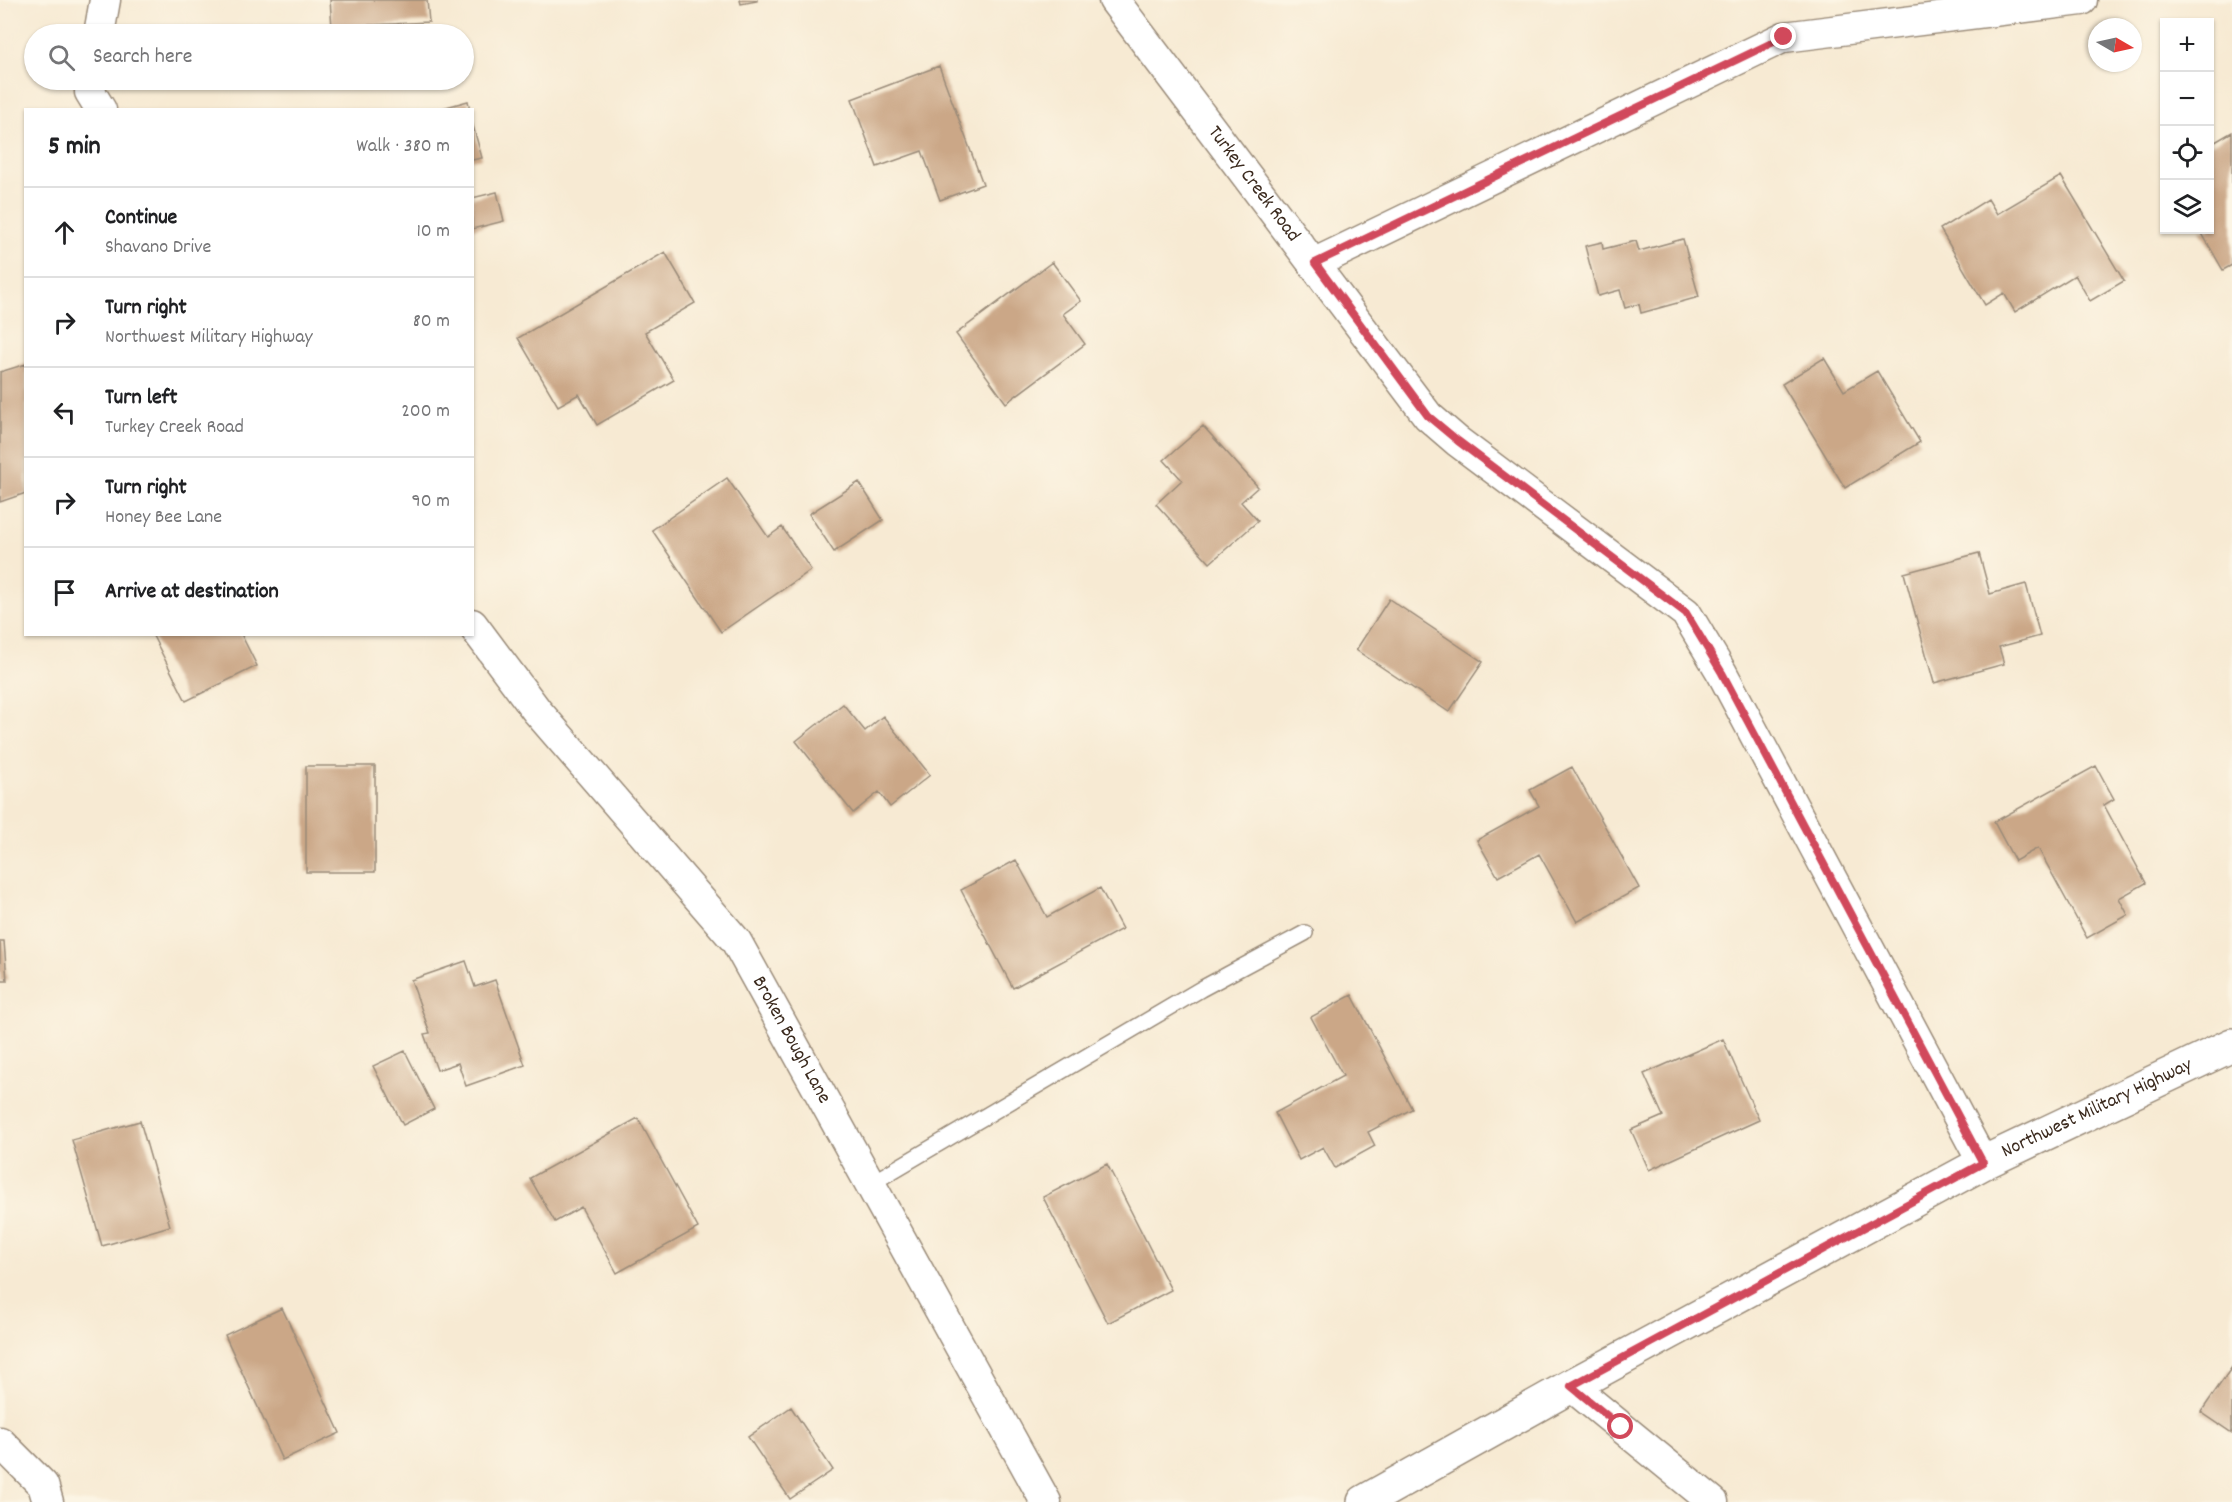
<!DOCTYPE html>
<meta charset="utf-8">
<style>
body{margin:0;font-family:Dekko,sans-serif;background:#f6f6f6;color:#202124}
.controls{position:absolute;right:18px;top:18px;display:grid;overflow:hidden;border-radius:0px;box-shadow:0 2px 4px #0004}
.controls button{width:54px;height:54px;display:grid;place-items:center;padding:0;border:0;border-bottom:2px solid #e0e0e0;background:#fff;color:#202124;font:30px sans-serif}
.compass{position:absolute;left:2088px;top:18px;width:54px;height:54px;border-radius:50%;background:#fff;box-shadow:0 2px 4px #0004;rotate:99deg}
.stop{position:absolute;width:18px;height:18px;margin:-14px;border:4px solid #d1495b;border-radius:50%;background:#fff}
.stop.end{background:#d1495b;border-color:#fff;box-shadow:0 2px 6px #0008}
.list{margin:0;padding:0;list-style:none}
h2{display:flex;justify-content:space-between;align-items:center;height:78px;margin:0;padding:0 24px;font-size:26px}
h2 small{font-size:20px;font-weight:400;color:#757577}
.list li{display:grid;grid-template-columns:39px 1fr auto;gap:18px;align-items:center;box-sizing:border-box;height:90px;padding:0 24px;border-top:2px solid #e0e0e0}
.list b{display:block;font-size:22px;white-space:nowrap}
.list p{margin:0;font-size:20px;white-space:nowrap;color:#757577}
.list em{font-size:20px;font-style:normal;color:#757577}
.icon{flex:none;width:33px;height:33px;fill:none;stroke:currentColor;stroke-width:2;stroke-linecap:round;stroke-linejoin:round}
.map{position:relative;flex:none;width:2232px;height:1502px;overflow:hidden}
.search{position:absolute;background:#fff;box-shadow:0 2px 4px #0004;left:24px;top:24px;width:450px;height:66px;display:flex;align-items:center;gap:15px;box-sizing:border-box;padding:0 21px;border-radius:33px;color:#757577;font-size:22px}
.panel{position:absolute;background:#fff;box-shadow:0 2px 4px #0004;left:24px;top:108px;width:450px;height:528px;border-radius:0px}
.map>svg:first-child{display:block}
.building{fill:#cba787}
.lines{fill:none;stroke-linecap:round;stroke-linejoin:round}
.lane-casing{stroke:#998a78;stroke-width:18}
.street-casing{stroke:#998a78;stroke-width:33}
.primary-casing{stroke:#998a78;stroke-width:36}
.lane{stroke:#fff;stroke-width:15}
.street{stroke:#fff;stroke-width:30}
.primary{stroke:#fff;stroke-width:33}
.route{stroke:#d1495b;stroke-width:8}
.labels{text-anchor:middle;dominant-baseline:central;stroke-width:4.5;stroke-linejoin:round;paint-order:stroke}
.street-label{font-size:20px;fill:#3b2a1e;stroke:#fcf5e5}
</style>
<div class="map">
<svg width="2232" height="1502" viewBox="0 0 2232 1502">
<rect width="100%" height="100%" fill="#fcf5e5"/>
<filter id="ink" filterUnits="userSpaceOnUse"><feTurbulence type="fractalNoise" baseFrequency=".0167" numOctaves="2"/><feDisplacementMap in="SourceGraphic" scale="12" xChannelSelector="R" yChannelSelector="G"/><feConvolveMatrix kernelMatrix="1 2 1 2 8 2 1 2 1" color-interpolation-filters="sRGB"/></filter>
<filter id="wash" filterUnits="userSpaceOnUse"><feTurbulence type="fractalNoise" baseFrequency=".008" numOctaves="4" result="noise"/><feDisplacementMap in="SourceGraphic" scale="24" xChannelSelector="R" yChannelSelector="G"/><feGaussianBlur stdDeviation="1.35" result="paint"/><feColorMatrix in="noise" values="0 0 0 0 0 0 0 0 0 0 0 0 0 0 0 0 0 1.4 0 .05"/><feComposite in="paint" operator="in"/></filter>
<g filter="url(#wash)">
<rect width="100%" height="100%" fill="#f7ead3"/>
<g id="blocks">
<path class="building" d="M330,0H427L429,22L332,27Z
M740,0H757V1L741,4Z
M939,66L983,184L940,200L922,151L877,167L852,99Z
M468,101L470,110H439V109Z
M472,122L482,158L472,160Z
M2232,132V265L2223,270L2200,230H2210V145Z
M2061,176L2124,281L2090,301L2075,275L2015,312L2004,293L1985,305L1940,229L1988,199L1997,214Z
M497,192L504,221L472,229V198Z
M1683,239L1699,297L1641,313L1639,304L1625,308L1620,290L1598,296L1585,246L1602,242L1603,249L1636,241L1639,251Z
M665,252L695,303L645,332L674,380L597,425L579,394L558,406L518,338Z
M1052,262L1081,301L1063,314L1085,344L1006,403L956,334Z
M1824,358L1844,391L1877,371L1920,442L1845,488L1782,384Z
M26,364V493L0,502V372Z
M1203,426L1258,487L1241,502L1258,521L1210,563L1156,504L1182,480L1164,460Z
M727,478L768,537L782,527L811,570L721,632L652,530Z
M859,482L883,520L834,552L809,514Z
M1979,553L1990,594L2026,584L2040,636L1999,647L2004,664L1934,683L1904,573Z
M1389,599L1483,662L1449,712L1356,650Z
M152,634H241L257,666L186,701Z
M843,704L865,731L883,716L930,775L890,807L879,792L853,813L796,741Z
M306,766H375V872H306Z
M2096,766L2114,799L2104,805L2146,883L2119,898L2128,915L2087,938L2038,848L2015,861L1994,822Z
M1572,767L1639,888L1577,922L1539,854L1498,877L1477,840L1539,806L1530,790Z
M1016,860L1047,917L1100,888L1122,929L1013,988L961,890Z
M0,941H4L7,981H0Z
M466,961L475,987L495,980L525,1065L466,1086L458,1063L437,1070L424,1034L430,1033L411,980Z
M1352,995L1412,1109L1368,1132L1375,1146L1335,1168L1323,1147L1299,1160L1275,1113L1343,1076L1311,1017Z
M1723,1039L1759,1120L1649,1170L1631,1130L1663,1116L1644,1074Z
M405,1051L434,1109L403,1125L373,1066Z
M638,1118L698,1228L617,1273L581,1207L555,1222L530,1178Z
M140,1121L170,1226L102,1246L72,1140Z
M1107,1164L1171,1290L1108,1323L1043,1197Z
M282,1308L340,1433L282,1460L225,1335Z
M2232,1367V1433L2201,1412Z
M791,1407L833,1470L790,1499L748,1437Z"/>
</g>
</g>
<g filter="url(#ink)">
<use href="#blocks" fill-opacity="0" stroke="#998a78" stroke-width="1.5"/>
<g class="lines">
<defs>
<path id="lane" d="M870,1184L1201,989L1305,933"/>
<g id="street">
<path id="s1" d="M1114,0L1428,416L1457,441L1686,613L1722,673L1983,1163"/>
<path d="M99,34L105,0"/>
<path d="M92,80L90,92L101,110"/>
<path d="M1315,263L1784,37L2082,0"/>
<path id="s2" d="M472,624L537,711L736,941L1046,1502"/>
<path d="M1571,1386L1713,1502"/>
<path d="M0,1442L43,1485L48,1502"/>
</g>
<g id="primary">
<path id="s3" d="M1364,1502L1571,1386L1983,1163L2232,1045"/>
</g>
</defs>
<use href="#lane" class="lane-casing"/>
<use href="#street" class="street-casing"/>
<use href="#primary" class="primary-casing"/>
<use href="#lane" class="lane"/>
<use href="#street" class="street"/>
<use href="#primary" class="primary"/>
</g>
</g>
<g class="lines" filter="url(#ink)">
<path class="route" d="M1621,1427L1571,1386L1983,1163L1722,673L1686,613L1458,441L1428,416L1315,263L1784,37"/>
</g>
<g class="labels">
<g class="street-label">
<text stroke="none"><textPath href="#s1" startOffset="231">Turkey Creek Road</textPath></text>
<text stroke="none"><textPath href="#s2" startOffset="526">Broken Bough Lane</textPath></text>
<text stroke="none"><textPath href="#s3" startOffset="832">Northwest Military Highway</textPath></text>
</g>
</g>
</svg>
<div class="controls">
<button>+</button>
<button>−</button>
<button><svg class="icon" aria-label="locate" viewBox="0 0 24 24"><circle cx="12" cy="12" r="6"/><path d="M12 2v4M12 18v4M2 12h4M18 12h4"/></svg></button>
<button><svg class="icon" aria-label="layers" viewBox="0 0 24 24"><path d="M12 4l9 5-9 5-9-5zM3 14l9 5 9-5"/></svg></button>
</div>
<svg class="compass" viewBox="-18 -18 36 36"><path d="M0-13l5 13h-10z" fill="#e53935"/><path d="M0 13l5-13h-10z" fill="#757577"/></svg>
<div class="stop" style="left:1621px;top:1427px"></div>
<div class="stop end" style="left:1784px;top:37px"></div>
<div class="search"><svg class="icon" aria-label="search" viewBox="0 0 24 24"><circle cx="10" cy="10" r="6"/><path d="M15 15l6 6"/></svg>Search here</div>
<section class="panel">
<h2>5 min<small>Walk · 380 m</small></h2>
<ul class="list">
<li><svg class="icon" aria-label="ahead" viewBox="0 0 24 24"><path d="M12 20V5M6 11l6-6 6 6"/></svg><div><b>Continue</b><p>Shavano Drive</p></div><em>10 m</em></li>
<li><svg class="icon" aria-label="right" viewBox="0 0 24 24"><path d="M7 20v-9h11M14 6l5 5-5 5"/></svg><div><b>Turn right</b><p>Northwest Military Highway</p></div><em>80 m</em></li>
<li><svg class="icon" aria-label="left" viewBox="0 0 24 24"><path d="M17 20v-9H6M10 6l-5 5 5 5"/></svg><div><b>Turn left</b><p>Turkey Creek Road</p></div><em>200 m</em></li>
<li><svg class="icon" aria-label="right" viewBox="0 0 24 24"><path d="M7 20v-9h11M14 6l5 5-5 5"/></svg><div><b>Turn right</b><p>Honey Bee Lane</p></div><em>90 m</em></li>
<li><svg class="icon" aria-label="arrive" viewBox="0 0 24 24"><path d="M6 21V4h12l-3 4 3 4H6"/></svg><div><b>Arrive at destination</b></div></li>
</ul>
</section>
</div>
